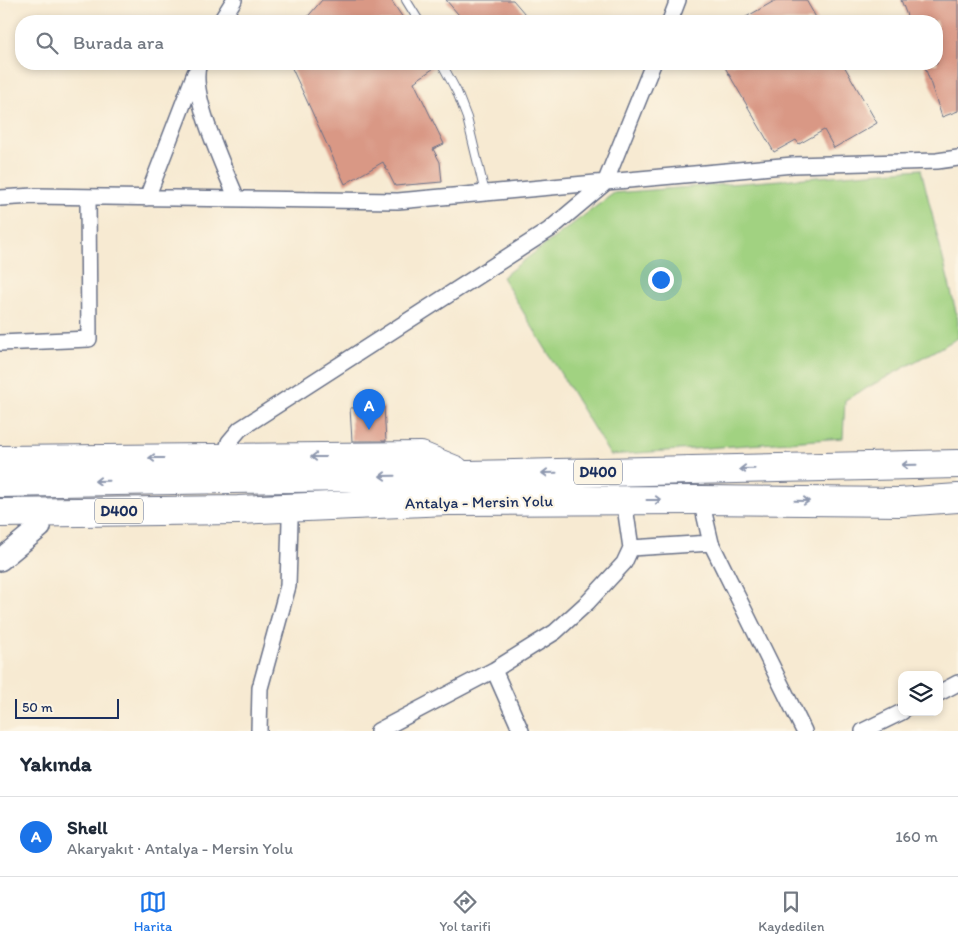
<!DOCTYPE html>
<html lang="tr">
<meta charset="utf-8">
<style>
body{margin:0;font-family:Itim,sans-serif;background:#f6f6f7;color:#1f2937}
.controls{position:absolute;right:15px;bottom:15px;display:grid;overflow:hidden;border-radius:10px;box-shadow:0 2px 8px #0003}
.controls button{width:45px;height:45px;display:grid;place-items:center;padding:0;border:0;border-bottom:1px solid #e0e1e3;background:#fff;color:#1f2937;font:25px sans-serif}
.scale{position:absolute;left:15px;bottom:12px;width:104px;box-sizing:border-box;padding-left:5px;border:2px solid #1b2f5e;border-top:0;font-size:14px;line-height:18px;white-space:nowrap;color:#1b2f5e;-webkit-text-stroke:4px #fcf5e5;paint-order:stroke}
.you{position:absolute;left:660px;top:279px;width:18px;height:18px;margin:-12px;border:4px solid #fff;border-radius:50%;background:#1a73e8;box-shadow:0 0 0 8px #1a73e833}
.badge{display:grid;place-items:center;width:32px;height:32px;border-radius:50%;background:#1a73e8;color:#fff;font-size:16px;font-weight:700}
.pin{position:absolute;translate:-50% -41px;filter:drop-shadow(0 1px 2px #0008)}
.pin::after{content:'';position:absolute;top:26px;width:18px;height:15px;background:inherit;clip-path:polygon(0 0,100% 0,50% 100%)}
.list{margin:0;padding:0;list-style:none}
h2{display:flex;justify-content:space-between;align-items:center;height:65px;margin:0;padding:0 20px;font-size:21px}
h2 small{font-size:16px;font-weight:400;color:#747a83}
.list li{display:grid;grid-template-columns:32px 1fr auto;gap:15px;align-items:center;box-sizing:border-box;height:80px;padding:0 20px;border-top:1px solid #e0e1e3}
.list b{display:block;font-size:19px;white-space:nowrap}
.list p{margin:0;font-size:16px;white-space:nowrap;color:#747a83}
.list em{font-size:16px;font-style:normal;color:#747a83}
.icon{flex:none;width:28px;height:28px;fill:none;stroke:currentColor;stroke-width:2;stroke-linecap:round;stroke-linejoin:round}
.map{position:relative;flex:none;width:958px;height:731px;overflow:hidden}
.search{position:absolute;background:#fff;box-shadow:0 2px 8px #0003;left:15px;right:15px;top:15px;height:55px;display:flex;align-items:center;gap:12px;box-sizing:border-box;padding:0 18px;border-radius:20px;color:#747a83;font-size:19px}
.sheet{height:145px;background:#fff}
nav{display:flex;justify-content:space-around;align-items:center;box-sizing:border-box;height:70px;border-top:1px solid #e0e1e3;background:#fff;font-size:14px;color:#747a83}
nav a{display:grid;justify-items:center;gap:2px}
nav .on{color:#1a73e8}
.map>svg:first-child{display:block}
.green{fill:#a1d281;stroke:#5e8070}
.building{fill:#d99885}
.lines{fill:none;stroke-linecap:round;stroke-linejoin:round}
.lane-casing{stroke:#687087;stroke-width:10}
.street-casing{stroke:#687087;stroke-width:18}
.secondary-casing{stroke:#687087;stroke-width:24}
.highway-casing{stroke:#687087;stroke-width:30}
.lane{stroke:#fff;stroke-width:8}
.street{stroke:#fff;stroke-width:15}
.secondary{stroke:#fff;stroke-width:21}
.highway{stroke:#fff;stroke-width:28}
.oneway{stroke:#8d97ae}
.labels{text-anchor:middle;dominant-baseline:central;stroke-width:4.5;stroke-linejoin:round;paint-order:stroke}
.shield{fill:#fcf5e5;stroke:#5e6a86;stroke-width:1}
.shield-label{font-size:15px;font-weight:bold;fill:#1b2f5e}
.street-label{font-size:16px;fill:#1b2f5e;stroke:#fcf5e5}
</style>
<div class="map">
<svg width="958" height="731" viewBox="0 0 958 731">
<rect width="100%" height="100%" fill="#fcf5e5"/>
<filter id="ink" filterUnits="userSpaceOnUse"><feTurbulence type="fractalNoise" baseFrequency=".02" numOctaves="2"/><feDisplacementMap in="SourceGraphic" scale="10" xChannelSelector="R" yChannelSelector="G"/><feConvolveMatrix kernelMatrix="1 2 1 2 8 2 1 2 1" color-interpolation-filters="sRGB"/></filter>
<filter id="wash" filterUnits="userSpaceOnUse"><feTurbulence type="fractalNoise" baseFrequency=".0096" numOctaves="4" result="noise"/><feDisplacementMap in="SourceGraphic" scale="20" xChannelSelector="R" yChannelSelector="G"/><feGaussianBlur stdDeviation="1.12" result="paint"/><feColorMatrix in="noise" values="0 0 0 0 0 0 0 0 0 0 0 0 0 0 0 0 0 1.4 0 .05"/><feComposite in="paint" operator="in"/></filter>
<g filter="url(#wash)">
<rect width="100%" height="100%" fill="#f7ead2"/>
<path class="green" d="M921,169L958,320V338L845,400L843,438L610,455L502,277L614,193Z"/>
<g id="blocks">
<path class="building" d="M322,0H391L405,21H304Z
M446,0H513L531,21H464Z
M776,0H806L818,21H739Z
M901,0H958V111L942,117L924,64H937V21H909Z
M290,64H436L437,66L414,82L444,144L433,149L440,162L442,182L395,186L383,162L345,184Z
M723,64H843L877,123L834,148L824,130L799,144L796,140L774,152Z
M384,407L386,441H352L350,408Z"/>
</g>
</g>
<g filter="url(#ink)">
<use href="#blocks" fill-opacity="0" stroke="#687087" stroke-width="1"/>
<g class="lines">
<defs>
<path id="lane" d="M406,0L419,21
M442,64L457,92L467,118L485,193"/>
<path id="street" d="M221,21L234,0
M670,21L678,0
M199,64C188,91 225,170 237,199
M0,198L34,196L398,201L793,165L937,161L958,158
M147,198L195,73
M0,343L89,339L88,197
M225,458L229,442L240,429L549,230L605,183L653,64
M701,500L711,543L804,731
M631,548L711,543
M494,670L521,731
M939,693L958,683
M259,731L260,688L288,586L290,521
M378,731L494,670L555,632L588,602L624,563L631,548L624,500
M863,731L902,712"/>
<path id="secondary" d="M0,560L40,527"/>
<path id="highway" d="M0,460L421,456L455,470
M0,483L468,475L958,464
M0,513L238,510L448,501L701,500L900,502L958,498"/>
</defs>
<use href="#lane" class="lane-casing"/>
<use href="#street" class="street-casing"/>
<use href="#secondary" class="secondary-casing"/>
<use href="#highway" class="highway-casing"/>
<use href="#lane" class="lane"/>
<use href="#street" class="street"/>
<use href="#secondary" class="secondary"/>
<use href="#highway" class="highway"/>
</g>
<defs><path id="oneway-shaft" d="M-6 0H5M1.5-3L5.5 0L1.5 3" fill="none" stroke-width="1.6" stroke-linecap="round" stroke-linejoin="round" transform="scale(1.25)"/></defs>
<g class="oneway">
<use href="#oneway-shaft" transform="translate(318 457) rotate(180)"/>
<use href="#oneway-shaft" transform="translate(156 458) rotate(180)"/>
<use href="#oneway-shaft" transform="translate(909 465) rotate(179)"/>
<use href="#oneway-shaft" transform="translate(747 469) rotate(179)"/>
<use href="#oneway-shaft" transform="translate(549 473) rotate(179)"/>
<use href="#oneway-shaft" transform="translate(387 476) rotate(179)"/>
<use href="#oneway-shaft" transform="translate(102 481) rotate(179)"/>
<use href="#oneway-shaft" transform="translate(654 500)"/>
<use href="#oneway-shaft" transform="translate(802 501) rotate(1)"/>
</g>
</g>
<g class="labels">
<g class="shield">
<rect x="574" y="459.5" width="48" height="25" rx="4"/>
<rect x="95" y="498.5" width="48" height="25" rx="4"/>
</g>
<g class="shield-label">
<text x="598" y="472">D400</text>
<text x="119" y="511">D400</text>
</g>
<g class="street-label">
<text transform="translate(479 502) rotate(-1)">Antalya - Mersin Yolu</text>
</g>
</g>
</svg>
<div class="controls">
<button><svg class="icon" aria-label="layers" viewBox="0 0 24 24"><path d="M12 4l9 5-9 5-9-5zM3 14l9 5 9-5"/></svg></button>
</div>
<div class="scale">50 m</div>
<div class="you"></div>
<div class="pin badge" style="left:369px;top:430px">A</div>
<div class="search"><svg class="icon" aria-label="search" viewBox="0 0 24 24"><circle cx="10" cy="10" r="6"/><path d="M15 15l6 6"/></svg>Burada ara</div>
</div>
<section class="sheet">
<h2>Yakında<small></small></h2>
<ul class="list">
<li><span class="badge">A</span><div><b>Shell</b><p>Akaryakıt · Antalya - Mersin Yolu</p></div><em>160 m</em></li>
</ul>
</section>
<nav>
<a class="on"><svg class="icon" aria-label="map" viewBox="0 0 24 24"><path d="M3 6l6-2 6 2 6-2v14l-6 2-6-2-6 2zM9 4v14M15 6v14"/></svg>Harita</a>
<a><svg class="icon" aria-label="directions" viewBox="0 0 24 24"><path d="M12 3l9 9-9 9-9-9zM9 14v-3h6M13 9l2 2-2 2"/></svg>Yol tarifi</a>
<a><svg class="icon" aria-label="saved" viewBox="0 0 24 24"><path d="M7 4h10v16l-5-4-5 4z"/></svg>Kaydedilen</a>
</nav>
